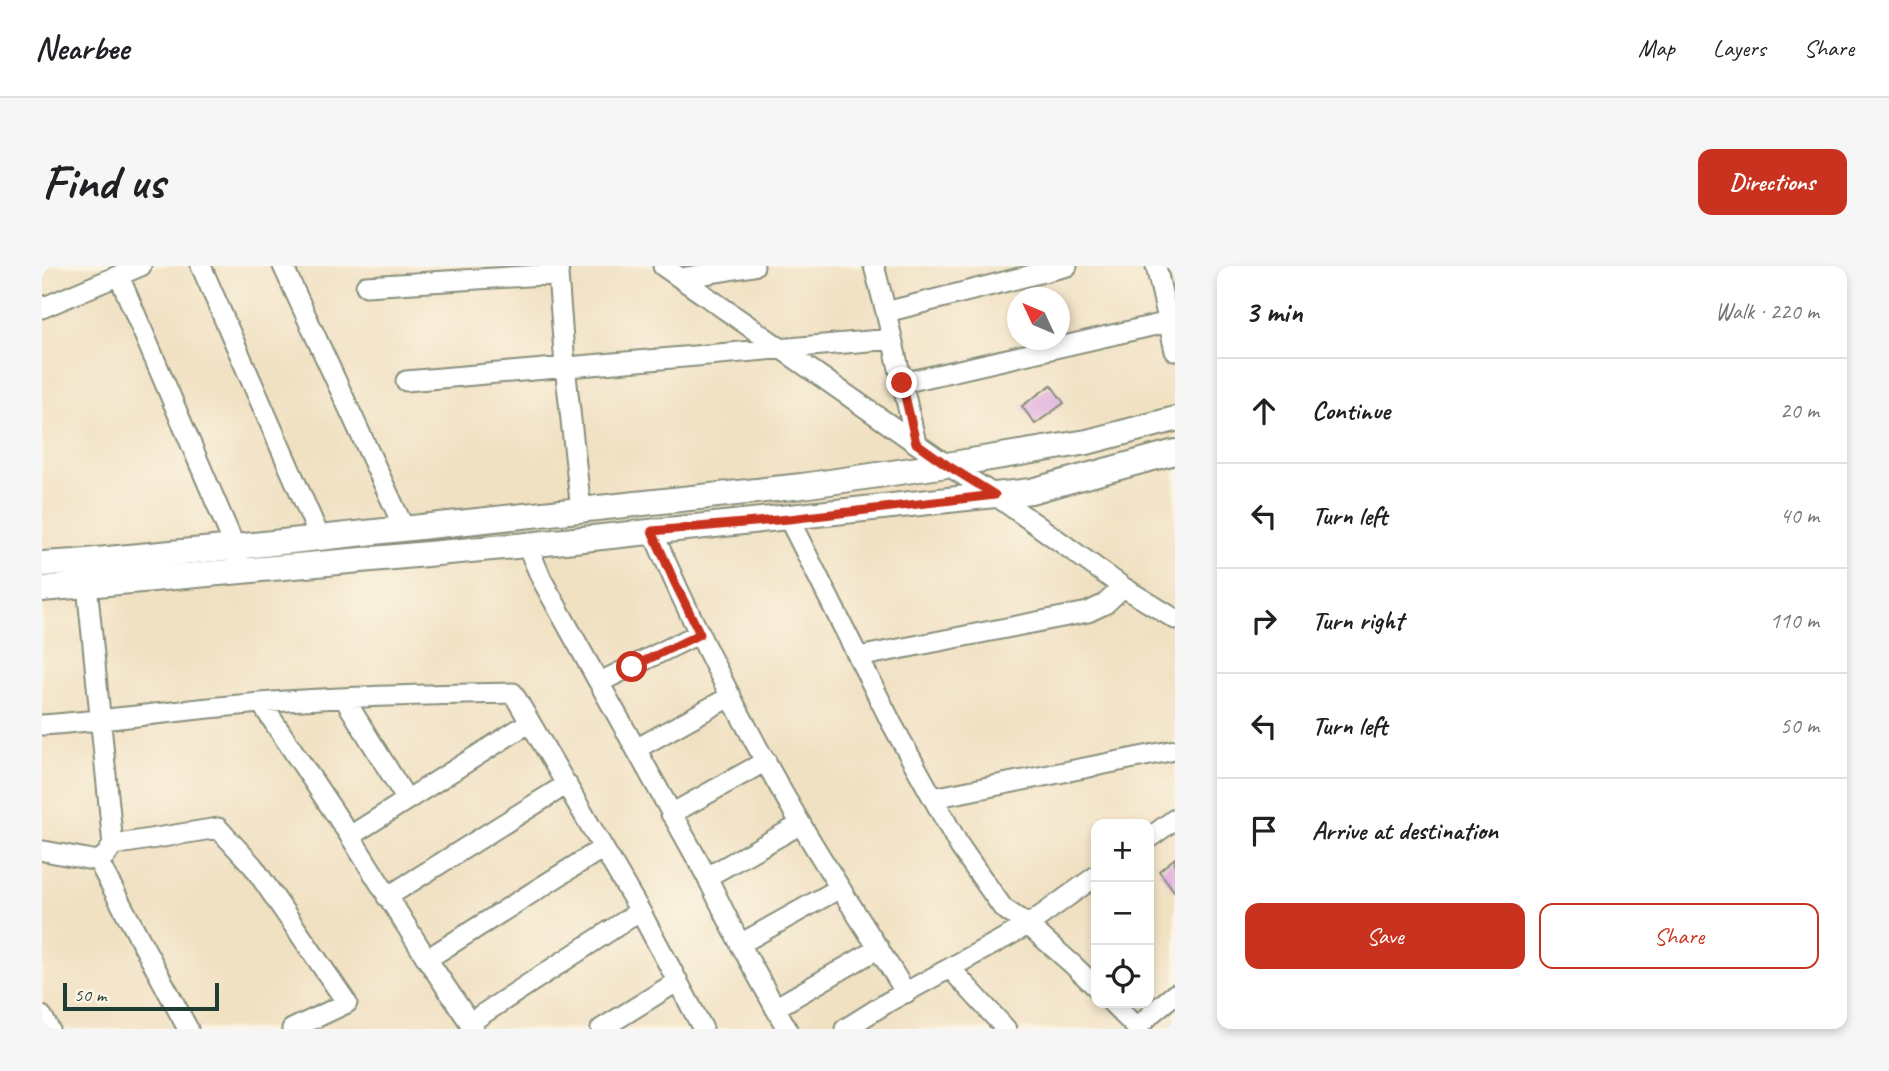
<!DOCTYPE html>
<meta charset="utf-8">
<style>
body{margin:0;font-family:Caveat,sans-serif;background:#f6f6f6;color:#202124}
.controls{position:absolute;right:21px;bottom:21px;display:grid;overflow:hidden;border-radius:14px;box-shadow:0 4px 10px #0003}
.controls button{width:63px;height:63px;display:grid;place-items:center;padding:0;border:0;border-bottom:2px solid #e0e0e0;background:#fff;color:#202124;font:35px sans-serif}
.compass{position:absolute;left:965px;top:21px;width:63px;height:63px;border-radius:50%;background:#fff;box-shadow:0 4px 10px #0003;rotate:314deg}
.scale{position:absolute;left:21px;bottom:18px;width:156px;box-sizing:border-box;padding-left:7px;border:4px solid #1f3d34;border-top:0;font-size:19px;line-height:24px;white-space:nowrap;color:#1f3d34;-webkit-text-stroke:5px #fcf5e5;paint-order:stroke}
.stop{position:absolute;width:21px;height:21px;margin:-16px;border:5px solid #c8321e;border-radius:50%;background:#fff}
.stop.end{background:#c8321e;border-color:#fff;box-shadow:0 2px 7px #0008}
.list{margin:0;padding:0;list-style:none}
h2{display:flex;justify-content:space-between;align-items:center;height:91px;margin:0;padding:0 28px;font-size:30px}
h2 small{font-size:23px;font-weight:400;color:#757577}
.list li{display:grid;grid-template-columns:46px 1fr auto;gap:21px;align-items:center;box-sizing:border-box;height:105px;padding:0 28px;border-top:2px solid #e0e0e0}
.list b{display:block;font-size:26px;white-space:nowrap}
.list em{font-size:23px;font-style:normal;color:#757577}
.actions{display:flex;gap:14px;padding:21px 28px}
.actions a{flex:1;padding:16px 0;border:2px solid #c8321e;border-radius:14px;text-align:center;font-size:24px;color:#c8321e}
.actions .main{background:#c8321e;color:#fff}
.icon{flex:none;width:38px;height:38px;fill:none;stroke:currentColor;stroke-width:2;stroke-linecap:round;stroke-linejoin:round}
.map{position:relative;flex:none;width:1133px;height:763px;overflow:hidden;border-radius:14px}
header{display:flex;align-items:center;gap:42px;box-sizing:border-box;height:98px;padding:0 35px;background:#fff;border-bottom:2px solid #e0e0e0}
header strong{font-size:33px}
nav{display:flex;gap:38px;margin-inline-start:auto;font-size:24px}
.intro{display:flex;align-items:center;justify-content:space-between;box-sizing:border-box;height:168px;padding:0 42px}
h1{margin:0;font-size:49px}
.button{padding:18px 32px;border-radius:14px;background:#c8321e;color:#fff;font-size:24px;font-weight:700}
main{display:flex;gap:42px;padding:0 42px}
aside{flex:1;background:#fff;border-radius:14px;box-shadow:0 4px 10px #0003}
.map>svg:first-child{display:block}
.building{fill:#dfadde}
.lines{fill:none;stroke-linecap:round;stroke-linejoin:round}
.minor-casing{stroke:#888f7c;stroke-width:23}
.tertiary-casing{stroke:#888f7c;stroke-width:28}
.minor{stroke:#fff;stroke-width:19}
.tertiary{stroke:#fff;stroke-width:24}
.route{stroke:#c8321e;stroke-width:9}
</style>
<header>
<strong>Nearbee</strong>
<nav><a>Map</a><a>Layers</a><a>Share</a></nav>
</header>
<div class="intro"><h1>Find us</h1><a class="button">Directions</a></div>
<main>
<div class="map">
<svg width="1133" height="763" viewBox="0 0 1133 763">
<rect width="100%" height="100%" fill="#fcf5e5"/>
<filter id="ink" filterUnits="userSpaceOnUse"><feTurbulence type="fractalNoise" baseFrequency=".0143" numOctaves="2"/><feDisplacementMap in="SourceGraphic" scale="14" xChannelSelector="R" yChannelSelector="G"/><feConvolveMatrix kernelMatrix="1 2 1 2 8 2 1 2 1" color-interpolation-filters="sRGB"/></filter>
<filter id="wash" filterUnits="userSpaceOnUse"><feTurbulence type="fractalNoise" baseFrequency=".00686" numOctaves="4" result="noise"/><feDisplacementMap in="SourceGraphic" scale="28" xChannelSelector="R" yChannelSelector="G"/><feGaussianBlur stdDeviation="1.57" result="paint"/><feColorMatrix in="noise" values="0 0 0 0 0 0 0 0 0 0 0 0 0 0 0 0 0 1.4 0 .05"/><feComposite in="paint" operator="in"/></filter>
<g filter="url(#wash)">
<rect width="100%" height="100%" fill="#f1e1c3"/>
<g id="blocks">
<path class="building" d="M1009,119L1022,137L993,158L980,140Z
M1133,592V626L1117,605Z"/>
</g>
</g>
<g filter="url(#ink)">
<use href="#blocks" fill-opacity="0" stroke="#888f7c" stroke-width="2"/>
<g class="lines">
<defs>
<path id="minor" d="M159,0L278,272
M241,0L362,262
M517,0L516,8L523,100L539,244
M621,0L905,199L953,229L1081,321L1133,353
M832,0L844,46
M1114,0L1133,85
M77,10L193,281L196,293
M639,12L712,0
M324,20L516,8
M0,42L99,0
M364,115L850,73
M860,117L1127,56
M874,177L844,46L1025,0
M747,253L850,458L918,581L961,642L986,659L1054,610
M610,265C654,366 704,465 760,560C793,616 830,671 864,727
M485,279L500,314L665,611L698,678L745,763
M816,391L1046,346L1063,338L1081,321
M558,416L658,367
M302,432L365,534
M219,437L308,570L385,693L432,763
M0,459C73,454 146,443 219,437C302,430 387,429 471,427L598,645L661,763
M594,483L689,430
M891,532L1133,484
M629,548L724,495
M308,570L488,456
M1107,572L1133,553
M71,579L176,562L211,600L305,737L250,763
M2,585L56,595L64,589L71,579L45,319
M56,595L146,763
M665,611L759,558
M345,631L525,518
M698,678L798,622
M385,693L561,582
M908,702L964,763
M1070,737L1095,762
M733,742L837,682
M0,750L7,763
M427,757L598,645
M559,763L636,715
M803,763L846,736L986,659L1030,698L1054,721
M1094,763L1111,746L1133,728"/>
<path id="tertiary" d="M0,298L34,296L193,281L760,220L905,199L1045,176L1133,153
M0,323L485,279L953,229L989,225L1133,186"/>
</defs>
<use href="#minor" class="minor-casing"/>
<use href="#tertiary" class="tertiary-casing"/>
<use href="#minor" class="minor"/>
<use href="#tertiary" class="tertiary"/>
</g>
</g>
<g class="lines" filter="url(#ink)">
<path class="route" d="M590,401L658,368L632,315L610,265L747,253L953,229L905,199L874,177L860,117"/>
</g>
</svg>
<div class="controls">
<button>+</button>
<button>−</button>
<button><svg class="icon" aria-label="locate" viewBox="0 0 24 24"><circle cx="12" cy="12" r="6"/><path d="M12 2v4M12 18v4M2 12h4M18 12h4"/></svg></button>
</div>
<svg class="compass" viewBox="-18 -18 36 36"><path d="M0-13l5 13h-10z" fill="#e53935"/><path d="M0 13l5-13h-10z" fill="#757577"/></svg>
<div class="scale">50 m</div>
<div class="stop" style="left:590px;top:401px"></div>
<div class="stop end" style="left:860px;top:117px"></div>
</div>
<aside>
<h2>3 min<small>Walk · 220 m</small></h2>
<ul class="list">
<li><svg class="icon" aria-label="ahead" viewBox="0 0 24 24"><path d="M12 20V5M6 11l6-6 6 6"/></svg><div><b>Continue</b></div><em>20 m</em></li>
<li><svg class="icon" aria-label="left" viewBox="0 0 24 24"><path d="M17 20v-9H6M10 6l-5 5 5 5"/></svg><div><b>Turn left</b></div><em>40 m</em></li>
<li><svg class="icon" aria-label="right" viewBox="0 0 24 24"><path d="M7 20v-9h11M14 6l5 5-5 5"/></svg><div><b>Turn right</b></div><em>110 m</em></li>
<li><svg class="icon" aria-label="left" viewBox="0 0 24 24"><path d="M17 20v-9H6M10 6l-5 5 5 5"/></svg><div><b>Turn left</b></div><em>50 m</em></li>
<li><svg class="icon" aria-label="arrive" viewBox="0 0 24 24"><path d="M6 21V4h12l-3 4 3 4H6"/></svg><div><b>Arrive at destination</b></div></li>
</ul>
<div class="actions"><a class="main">Save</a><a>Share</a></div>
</aside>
</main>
